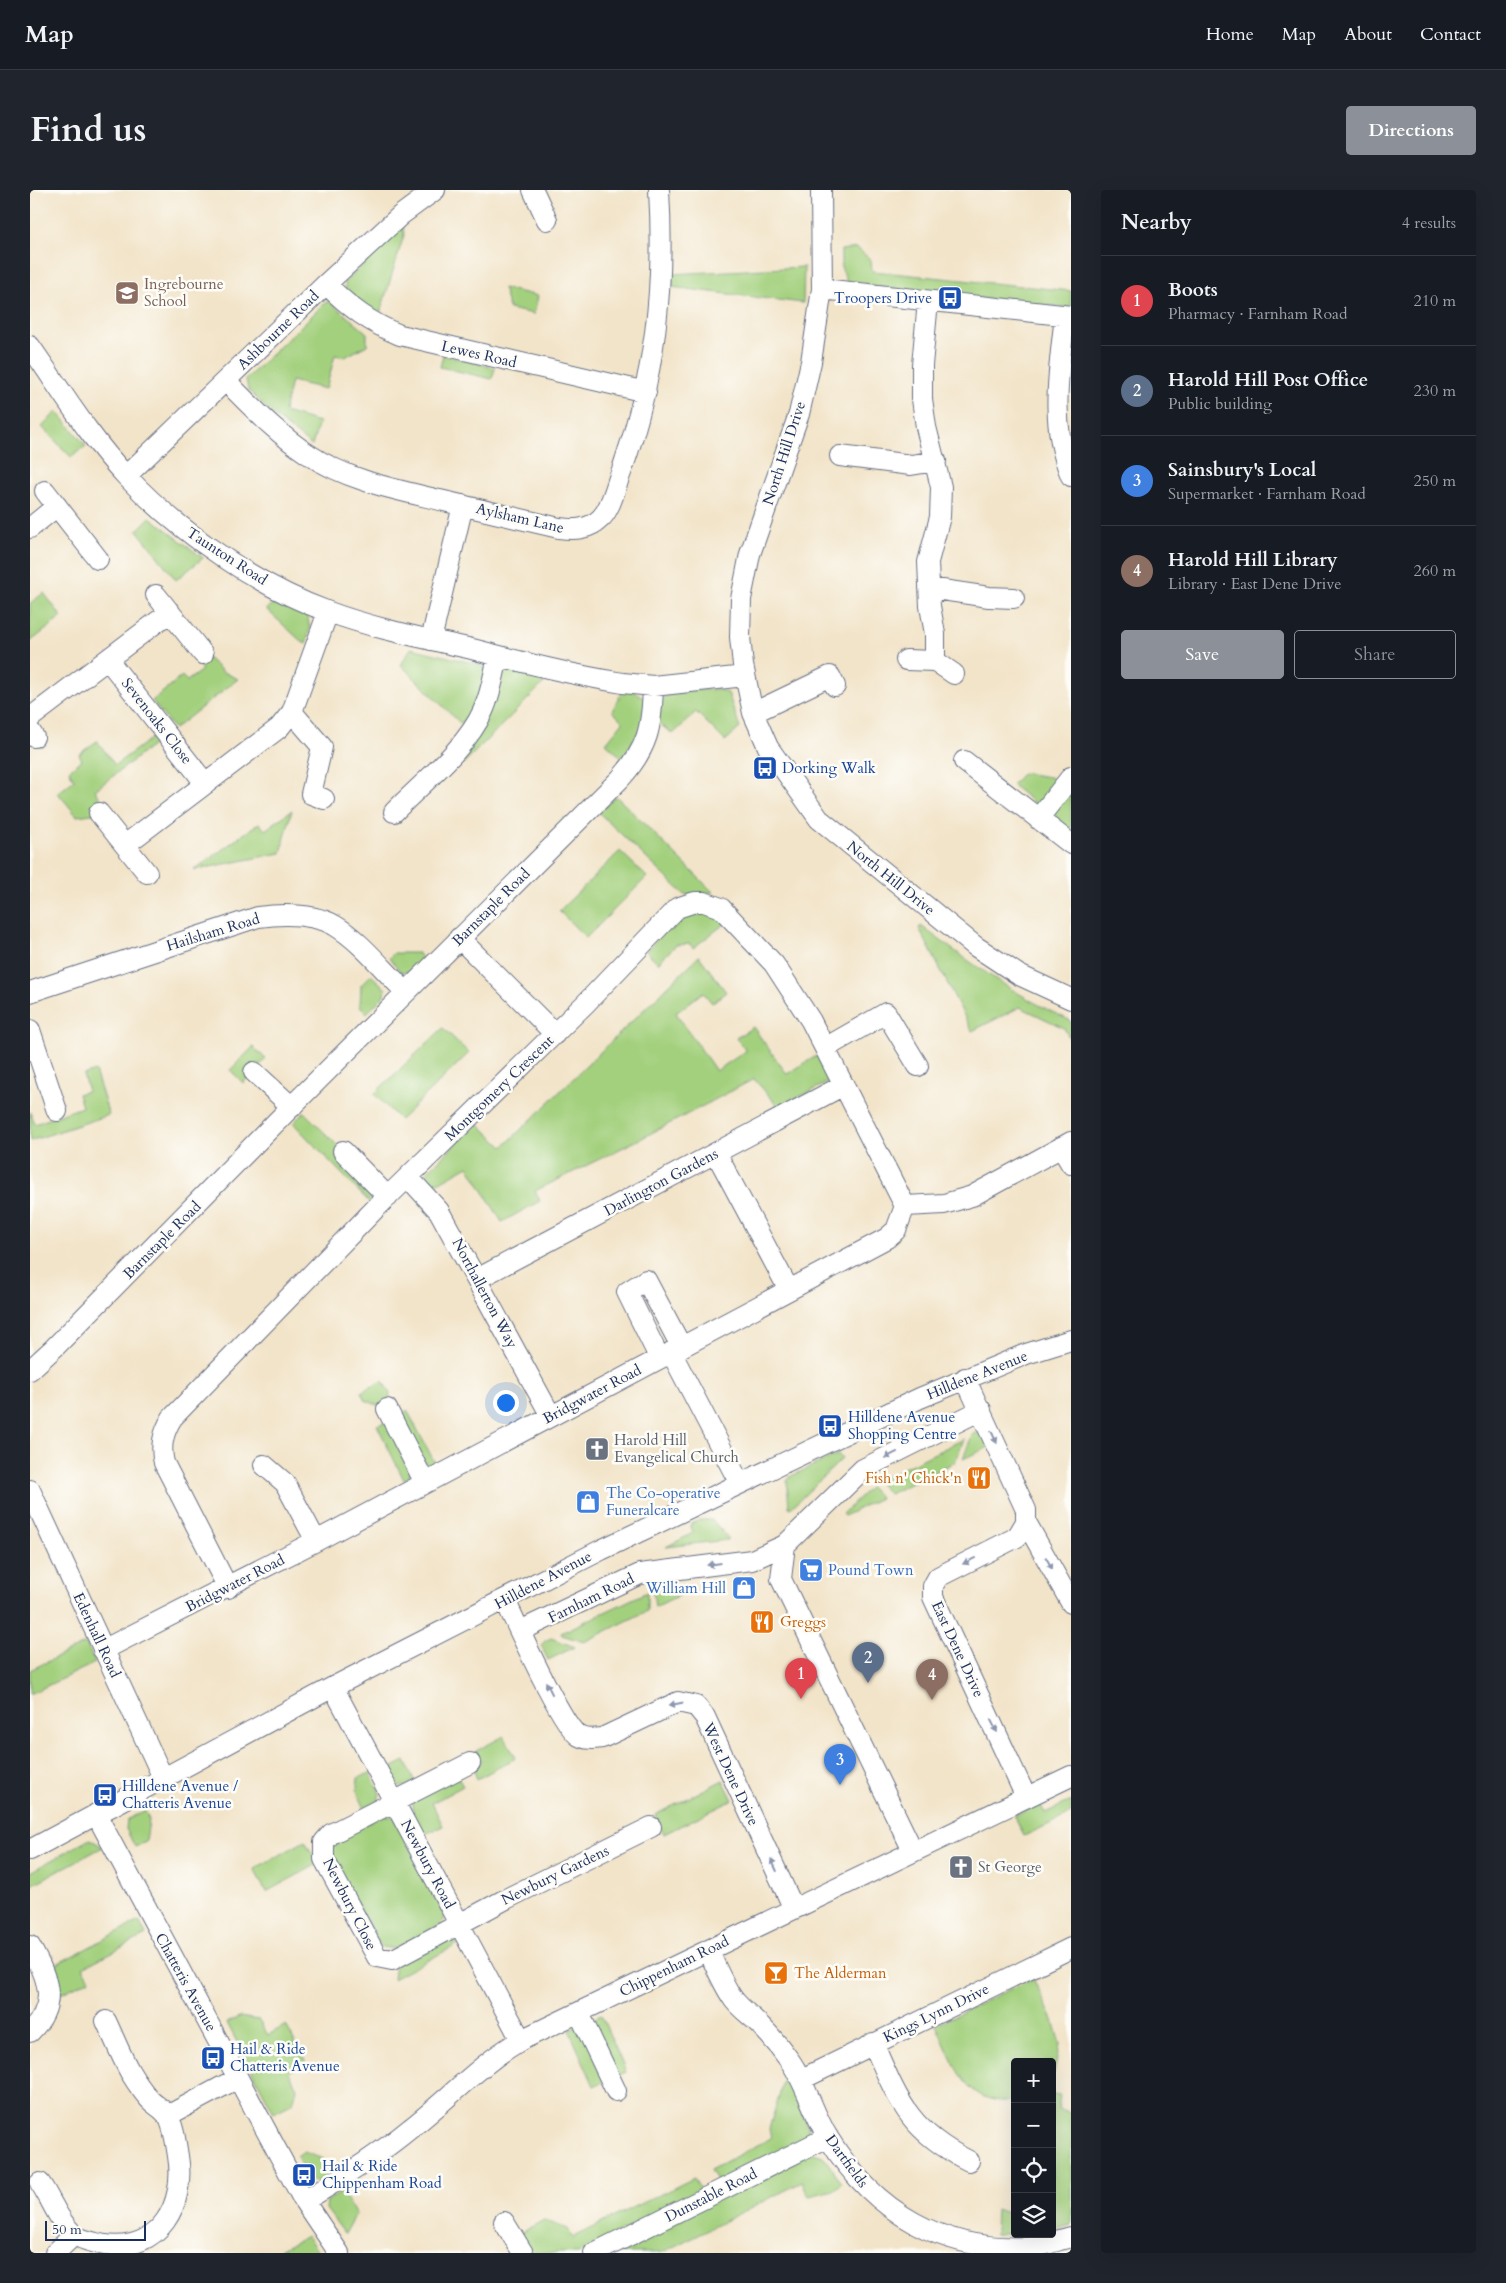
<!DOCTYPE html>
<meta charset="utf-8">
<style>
body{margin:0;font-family:Cardo,serif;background:#20242c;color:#f1f3f6}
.controls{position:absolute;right:15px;bottom:15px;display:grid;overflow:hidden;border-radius:5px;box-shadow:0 5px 20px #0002}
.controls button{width:45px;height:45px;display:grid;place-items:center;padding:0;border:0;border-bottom:1px solid #363941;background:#171b24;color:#f1f3f6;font:25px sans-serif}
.scale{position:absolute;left:15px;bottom:12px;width:101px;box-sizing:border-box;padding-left:5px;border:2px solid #1b2f5e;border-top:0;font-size:14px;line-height:18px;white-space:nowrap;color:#1b2f5e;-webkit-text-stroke:4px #fdfcf7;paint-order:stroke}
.you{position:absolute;left:475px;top:1212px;width:18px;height:18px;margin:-12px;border:4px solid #fff;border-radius:50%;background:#1a73e8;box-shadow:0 0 0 8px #1a73e833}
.badge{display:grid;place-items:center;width:32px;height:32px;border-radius:50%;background:#8c9099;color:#fff;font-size:16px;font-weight:700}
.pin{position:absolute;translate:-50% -41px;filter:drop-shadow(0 1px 2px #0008)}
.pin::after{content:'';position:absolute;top:26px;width:18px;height:15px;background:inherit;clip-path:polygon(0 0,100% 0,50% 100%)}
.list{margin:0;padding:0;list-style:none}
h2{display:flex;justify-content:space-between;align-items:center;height:65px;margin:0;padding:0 20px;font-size:21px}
h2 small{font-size:16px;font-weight:400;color:#9ea1a6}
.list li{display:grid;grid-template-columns:32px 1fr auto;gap:15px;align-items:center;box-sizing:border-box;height:90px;padding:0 20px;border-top:1px solid #363941}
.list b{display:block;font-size:19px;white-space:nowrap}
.list p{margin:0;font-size:16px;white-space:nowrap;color:#9ea1a6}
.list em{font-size:16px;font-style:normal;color:#9ea1a6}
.actions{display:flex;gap:10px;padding:15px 20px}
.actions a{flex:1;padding:11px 0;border:1px solid #8c9099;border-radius:5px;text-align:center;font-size:18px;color:#8c9099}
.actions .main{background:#8c9099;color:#fff}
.icon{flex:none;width:28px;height:28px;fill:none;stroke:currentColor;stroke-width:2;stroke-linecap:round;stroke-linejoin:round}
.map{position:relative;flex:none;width:1041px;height:2063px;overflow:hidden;border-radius:5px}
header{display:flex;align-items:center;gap:30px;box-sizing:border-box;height:70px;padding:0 25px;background:#171b24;border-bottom:1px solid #363941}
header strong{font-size:24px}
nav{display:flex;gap:28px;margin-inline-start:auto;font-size:18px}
.intro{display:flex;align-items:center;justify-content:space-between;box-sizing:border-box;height:120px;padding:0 30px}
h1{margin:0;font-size:35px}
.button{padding:12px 22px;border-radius:5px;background:#8c9099;color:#fff;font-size:18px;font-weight:700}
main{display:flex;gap:30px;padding:0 30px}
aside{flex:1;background:#171b24;border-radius:5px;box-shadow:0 5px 20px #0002}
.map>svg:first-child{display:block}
.green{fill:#a3d07d;stroke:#5f806e}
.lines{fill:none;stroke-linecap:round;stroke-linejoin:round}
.minor-casing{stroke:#666e83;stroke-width:22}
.minor{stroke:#fff;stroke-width:20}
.oneway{fill:#8d97ae}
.labels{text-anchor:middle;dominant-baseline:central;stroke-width:5;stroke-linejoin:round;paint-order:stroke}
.education-label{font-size:15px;fill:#785e54;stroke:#fdfcf7;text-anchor:start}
.transit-label{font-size:15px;fill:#164399;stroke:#fdfcf7;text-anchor:start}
.street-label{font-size:15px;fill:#1b2f5e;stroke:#fdfcf7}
.worship-label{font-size:15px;fill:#5b616d;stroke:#fdfcf7;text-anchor:start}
.food-label{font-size:15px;fill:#c56008;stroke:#fdfcf7;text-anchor:start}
.shop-label{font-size:15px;fill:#366cbe;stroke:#fdfcf7;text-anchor:start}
</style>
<header>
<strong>Map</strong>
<nav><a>Home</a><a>Map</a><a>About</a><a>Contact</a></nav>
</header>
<div class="intro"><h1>Find us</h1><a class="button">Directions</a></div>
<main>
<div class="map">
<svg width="1041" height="2063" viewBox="0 0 1041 2063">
<rect width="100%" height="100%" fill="#fdfcf7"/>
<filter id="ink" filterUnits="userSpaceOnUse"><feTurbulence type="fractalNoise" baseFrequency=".02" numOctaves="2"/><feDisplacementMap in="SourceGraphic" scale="10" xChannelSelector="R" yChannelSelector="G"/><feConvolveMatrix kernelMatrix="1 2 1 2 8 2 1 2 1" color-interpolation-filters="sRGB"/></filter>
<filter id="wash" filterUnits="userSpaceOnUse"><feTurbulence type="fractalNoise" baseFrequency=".0096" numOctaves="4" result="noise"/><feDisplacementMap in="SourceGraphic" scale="20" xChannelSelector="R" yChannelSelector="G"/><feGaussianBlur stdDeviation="1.12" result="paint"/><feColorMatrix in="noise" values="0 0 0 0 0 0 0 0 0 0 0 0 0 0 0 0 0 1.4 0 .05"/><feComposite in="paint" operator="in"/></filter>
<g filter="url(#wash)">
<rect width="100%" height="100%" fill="#f2e4c9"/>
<path class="green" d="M373,37L374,45L349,127L316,102L315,92Z
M827,58L841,70L842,81L1041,101V118L818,94L811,77V60Z
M774,77L773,113L640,97L641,84Z
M473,98L508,106L504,124L479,119Z
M296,112H300L337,143V155L315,167L305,165L296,199L261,191L254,222L289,232L282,256L248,229L218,200L216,189Z
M413,165L465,178L462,189L410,177Z
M27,221L56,256L41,267L12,237Z
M120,327L173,368L146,390L107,340Z
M14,403L32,427L0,452V413Z
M250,409L277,424L280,439L276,454L272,452L236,419Z
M381,458L451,475L456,481L446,516L440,530L430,533L371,475Z
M173,464L193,482L208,489L144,539L122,511L152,486L157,491L172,480L165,470Z
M477,481L512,489L514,493L434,573L428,567L471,485Z
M687,499L698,503L710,538L695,551L666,522L643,544L628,533L629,511C642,498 668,501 687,499Z
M593,500L604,501L616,510L611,546L604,549L593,569L576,553L593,532L582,521Z
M123,547L127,552L65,600L73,613L69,623L47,626L28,603L44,590L39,580L52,570L49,564L67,551L85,575Z
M993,583L1020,587L1041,603V643L982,595Z
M586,606L683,702L655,705L569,623Z
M262,620L251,663L164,680L229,633L235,640Z
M590,661L617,687L556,748L529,721Z
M669,719L697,732L663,758L660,754L646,755L628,773L616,761L647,729Z
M891,736C939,772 986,806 1041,831V851L1034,838L990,817L942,841L889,738Z
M364,763H388L393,768L379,782H371L359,768Z
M669,766L696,802L682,813L673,802L646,823L686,881L716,861L706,848L723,837L757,884L788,865L803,890L749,917L724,889L614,947L505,1001L510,1011L472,1032L438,976L401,997L395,991L396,983L447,933L473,957Z
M341,785L356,799L353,807L337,823L330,816L331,795Z
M413,838L439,863L370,930L344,904Z
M223,857L236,869L213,893L200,880Z
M65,881L79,925L0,951V922L5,934L52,917L48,904L58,901L53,885Z
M274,922L313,961L349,1004L340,1013L263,933Z
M353,1191L360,1204L357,1219L335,1210L331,1202Z
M377,1220L405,1273L401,1276L394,1272L370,1228Z
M357,1232L382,1277L379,1287L374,1290L347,1235Z
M953,1240L961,1256L933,1269L942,1245Z
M934,1249L925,1272L859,1304L847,1291Z
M808,1264L812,1269L761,1318L759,1317L757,1291L759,1287Z
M840,1297L850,1308L814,1326L812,1324Z
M670,1330H682L698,1348L697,1350L636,1357L663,1343L660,1334Z
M660,1396L662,1399L625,1417L623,1401Z
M617,1402V1421L554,1452L532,1445L531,1443Z
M521,1448L545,1457L518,1470L511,1455L515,1451Z
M56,1453L65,1473L0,1504V1480Z
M474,1546L486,1568L447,1589L443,1578L452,1571L446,1561Z
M375,1571L385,1592L377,1597L366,1595L359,1579Z
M340,1583L350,1603L348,1611L335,1619L327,1601L328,1588Z
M427,1586L433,1596L402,1613L413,1636L393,1645L383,1624V1609Z
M693,1590L703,1610L634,1644L625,1625Z
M1041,1611V1624L994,1646L984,1626L1010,1614L1015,1623Z
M115,1620L119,1630L116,1652L105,1657L96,1639L97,1630Z
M351,1625L364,1627L415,1725L411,1735L366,1759L351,1757L301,1667L302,1655Z
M60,1649L73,1657L0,1696V1682Z
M275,1651L288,1674L236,1702L224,1679Z
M109,1731L116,1745L53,1777L60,1789L31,1804L23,1776Z
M416,1745L432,1752L363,1789L365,1772Z
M1003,1788L1023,1830L1030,1854L1024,1883L1022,1886V1872H985V1911C933,1916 924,1872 906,1835Z
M571,1825L596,1882L564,1896L539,1840Z
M209,1827L229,1830L238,1845L256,1835L276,1873L259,1882L267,1898L263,1913L244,1923L197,1833Z
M756,1882L778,1938L776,1949L688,1994L680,1980L741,1948L739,1939Z
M1022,1904L1030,1905L1028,1920L1041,1923V2034L1022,2039Z
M274,1962L293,1969L301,1982L287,1992L278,1989L267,1967Z
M780,1962L793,1966L812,1993L804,2000L779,2006L772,1992L631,2063H588L590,2057Z
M664,1988L671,2002L549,2063H497L490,2043L514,2030L537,2039L543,2047Z
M312,2002L326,2024L315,2044L296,2019L297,2011Z
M966,2019L985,2026V2044H991H965Z
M277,2046L289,2063H243Z"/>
</g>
<g filter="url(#ink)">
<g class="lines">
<defs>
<path id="minor" d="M503,0L517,30
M791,0L792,99L781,172L769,224L720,364L711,409L710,447L713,475L723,523L738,557L789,629L945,756L989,785L1041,809
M296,94C319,117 340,133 370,145L616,202
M792,99L1041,126
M898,111L892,175V209L896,237L911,297L910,327L898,372L900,416L905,444V471
M1035,126C1029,180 1019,234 1041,286
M0,156C31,200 59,247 96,286C149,342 227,396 299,422C345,439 394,448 442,459C492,472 542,485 593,493L623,496L715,486
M196,191C222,217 247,244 278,264C318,291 368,300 414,311C452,320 490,329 529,338C544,340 559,340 571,328C582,317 586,294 592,280C625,186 635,99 629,0
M810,266L881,275L906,271
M96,286L296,94L371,25L405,0
M15,301L68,369
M0,338L27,316
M899,398L959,407L984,408
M126,405L173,464
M401,450L433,315
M78,470L175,593
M876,470L905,471L924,484
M262,522L292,557L281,604L294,609
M723,523L800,486L805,496
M0,528L140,422
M0,541L4,547
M934,571L1041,654
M364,622C393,592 436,559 453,521C461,504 464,484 468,466
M69,623L117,683
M1008,629L1041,587
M95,655L249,538L262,522L298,422
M429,748L525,844
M0,802L228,727C252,724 282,723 304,735C330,750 354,781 376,802
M0,840L27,921
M795,858L856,823L888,876
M224,882L262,917
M1031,957L1041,974
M313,961L358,1007
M686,963L759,1100
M378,987L409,1021L521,1226
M447,1089L814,895
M641,1162L709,1292
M629,1167L597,1102L616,1090L651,1156
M0,1180L24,1158L265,913L590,589C618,558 622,537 623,496
M935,1188L996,1320V1332L987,1347L908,1387L903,1396V1407L996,1607
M357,1219L395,1293
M234,1275L255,1293L286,1351
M0,1300L134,1590
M996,1332L1041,1413
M755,1355L751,1389L883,1661
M198,1398L134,1273C130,1256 133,1243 142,1228L345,1019L555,814L647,718L665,712H674L691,718L744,774L781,831L875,1016
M475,1410C486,1433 532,1536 549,1546C556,1550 564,1549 572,1548L648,1512L666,1516L675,1527L764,1719
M490,1441L610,1384L722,1370L755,1355L833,1279L951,1220
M73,1460L286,1351L857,1048L866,1040L875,1016L914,1014L942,1006L1041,952
M303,1497L491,1850
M440,1573L301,1644L294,1652V1669L347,1767L362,1770L476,1709L621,1637
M66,1624L274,2011L309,2063
M0,1660L303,1497L571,1360L890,1208L996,1164L1041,1150
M0,1756C17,1787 30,1813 0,1842
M678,1760C686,1777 693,1795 704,1810C711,1819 721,1826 729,1834C740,1845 751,1858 760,1871C777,1895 783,1924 799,1949C844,2022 914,2063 1001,2057C1014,2056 1028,2050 1041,2047
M549,1823L586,1901
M843,1853C869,1912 879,1941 939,1971
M772,1889L1041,1758
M137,1926L208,1888
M10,1993C22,2010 28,2031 43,2044C50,2050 66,2053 75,2055C130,2062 156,2014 148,1966C146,1954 144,1935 137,1925C133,1919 125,1915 120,1910C113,1902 106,1892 100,1882C91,1866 84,1848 76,1831
M274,2011C311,1989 347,1966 381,1938C418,1909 450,1874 491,1850L1041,1586
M474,2032L493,2063
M25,2063L44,2045
M564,2063L798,1947"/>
</defs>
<use href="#minor" class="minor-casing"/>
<use href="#minor" class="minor"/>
</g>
<defs><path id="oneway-solid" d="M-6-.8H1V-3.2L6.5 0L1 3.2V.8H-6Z" transform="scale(1.25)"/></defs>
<g class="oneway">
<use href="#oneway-solid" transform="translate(964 1247) rotate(65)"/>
<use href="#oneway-solid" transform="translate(861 1265) rotate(154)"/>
<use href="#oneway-solid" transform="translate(939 1371) rotate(154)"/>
<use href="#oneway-solid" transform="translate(1019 1373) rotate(61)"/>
<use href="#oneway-solid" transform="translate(684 1374) rotate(172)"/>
<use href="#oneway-solid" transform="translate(519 1498) rotate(-117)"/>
<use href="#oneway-solid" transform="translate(646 1514) rotate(169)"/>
<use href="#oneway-solid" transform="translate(964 1536) rotate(63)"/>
<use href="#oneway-solid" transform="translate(744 1675) rotate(-115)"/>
</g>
</g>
<defs>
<symbol id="school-square" viewBox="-11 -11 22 22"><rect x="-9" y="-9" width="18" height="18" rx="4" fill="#8d6e63" stroke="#fdfcf7"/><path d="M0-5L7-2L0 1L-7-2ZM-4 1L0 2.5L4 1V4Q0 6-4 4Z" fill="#fff"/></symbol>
<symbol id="bus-square" viewBox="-11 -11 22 22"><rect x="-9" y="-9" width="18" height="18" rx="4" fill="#1a4fb4" stroke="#fdfcf7"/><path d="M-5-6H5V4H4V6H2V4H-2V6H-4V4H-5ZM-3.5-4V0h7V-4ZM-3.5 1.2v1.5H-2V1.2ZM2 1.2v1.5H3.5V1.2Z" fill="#fff"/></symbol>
<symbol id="church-square" viewBox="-11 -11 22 22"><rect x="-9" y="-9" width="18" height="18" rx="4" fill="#6b7280" stroke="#fdfcf7"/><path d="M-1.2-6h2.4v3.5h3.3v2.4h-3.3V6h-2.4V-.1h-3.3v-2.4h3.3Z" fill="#fff"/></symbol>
<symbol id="restaurant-square" viewBox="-11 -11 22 22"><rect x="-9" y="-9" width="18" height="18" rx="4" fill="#e8710a" stroke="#fdfcf7"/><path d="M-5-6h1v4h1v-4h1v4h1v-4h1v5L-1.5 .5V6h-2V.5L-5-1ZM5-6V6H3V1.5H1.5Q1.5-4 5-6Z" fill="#fff"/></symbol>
<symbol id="shop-square" viewBox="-11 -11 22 22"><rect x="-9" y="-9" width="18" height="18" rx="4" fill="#3f7fe0" stroke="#fdfcf7"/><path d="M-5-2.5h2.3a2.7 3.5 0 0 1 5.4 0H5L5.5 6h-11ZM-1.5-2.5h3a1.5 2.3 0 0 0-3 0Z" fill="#fff"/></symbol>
<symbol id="supermarket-square" viewBox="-11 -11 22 22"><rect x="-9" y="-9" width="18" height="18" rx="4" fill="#3f7fe0" stroke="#fdfcf7"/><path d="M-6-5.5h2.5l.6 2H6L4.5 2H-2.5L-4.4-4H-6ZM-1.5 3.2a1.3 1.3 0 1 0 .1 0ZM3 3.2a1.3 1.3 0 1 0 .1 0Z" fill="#fff"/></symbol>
<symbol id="bar-square" viewBox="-11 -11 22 22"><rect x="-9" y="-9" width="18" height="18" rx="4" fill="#e8710a" stroke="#fdfcf7"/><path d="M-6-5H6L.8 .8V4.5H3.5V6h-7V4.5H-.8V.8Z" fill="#fff"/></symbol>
</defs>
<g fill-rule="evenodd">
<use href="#school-square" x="83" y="89" width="28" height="28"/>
<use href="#bus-square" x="906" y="94" width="28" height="28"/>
<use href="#bus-square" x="721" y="564" width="28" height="28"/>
<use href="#bus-square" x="786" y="1222" width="28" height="28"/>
<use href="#church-square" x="553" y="1245" width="28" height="28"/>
<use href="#restaurant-square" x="935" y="1274" width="28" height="28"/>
<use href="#shop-square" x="544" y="1298" width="28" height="28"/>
<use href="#supermarket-square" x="767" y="1366" width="28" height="28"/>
<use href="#shop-square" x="700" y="1384" width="28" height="28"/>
<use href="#restaurant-square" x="718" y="1418" width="28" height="28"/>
<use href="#bus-square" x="61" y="1591" width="28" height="28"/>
<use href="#church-square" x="917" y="1663" width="28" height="28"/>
<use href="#bar-square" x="732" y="1769" width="28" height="28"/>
<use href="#bus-square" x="169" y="1854" width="28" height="28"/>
<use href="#bus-square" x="260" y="1971" width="28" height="28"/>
</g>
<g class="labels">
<g class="education-label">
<text x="114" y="94">Ingrebourne<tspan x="114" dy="17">School</tspan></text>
</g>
<g class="transit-label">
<text x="902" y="108" text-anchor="end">Troopers Drive</text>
<text x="752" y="578">Dorking Walk</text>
<text x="818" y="1227">Hilldene Avenue<tspan x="818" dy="17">Shopping Centre</tspan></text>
<text x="92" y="1596">Hilldene Avenue /<tspan x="92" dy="17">Chatteris Avenue</tspan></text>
<text x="200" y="1859">Hail &amp; Ride<tspan x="200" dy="17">Chatteris Avenue</tspan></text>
<text x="292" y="1976">Hail &amp; Ride<tspan x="292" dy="17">Chippenham Road</tspan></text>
</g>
<g class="street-label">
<text transform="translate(248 140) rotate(-44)">Ashbourne Road</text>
<text transform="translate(449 164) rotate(13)">Lewes Road</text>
<text transform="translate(754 263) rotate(-72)">North Hill Drive</text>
<text transform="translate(490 328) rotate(13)">Aylsham Lane</text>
<text transform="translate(197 366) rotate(33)">Taunton Road</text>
<text transform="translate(127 531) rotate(52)">Sevenoaks Close</text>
<text transform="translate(861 688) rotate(39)">North Hill Drive</text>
<text transform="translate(461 717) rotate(-45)">Barnstaple Road</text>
<text transform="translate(183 742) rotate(-17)">Hailsham Road</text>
<text transform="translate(469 898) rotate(-44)">Montgomery Crescent</text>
<text transform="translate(631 992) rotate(-28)">Darlington Gardens</text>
<text transform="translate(132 1050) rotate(-45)">Barnstaple Road</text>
<text transform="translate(455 1103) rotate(62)">Northallerton Way</text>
<text transform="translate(947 1185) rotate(-22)">Hilldene Avenue</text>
<text transform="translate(562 1204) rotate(-28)">Bridgwater Road</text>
<text transform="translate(513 1390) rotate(-28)">Hilldene Avenue</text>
<text transform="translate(205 1393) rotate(-27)">Bridgwater Road</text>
<text transform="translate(561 1408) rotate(-26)">Farnham Road</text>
<text transform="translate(67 1445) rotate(65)">Edenhall Road</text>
<text transform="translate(928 1459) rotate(65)">East Dene Drive</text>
<text transform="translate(701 1584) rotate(65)">West Dene Drive</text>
<text transform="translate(398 1674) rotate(62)">Newbury Road</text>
<text transform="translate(525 1685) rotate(-26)">Newbury Gardens</text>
<text transform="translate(320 1714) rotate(63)">Newbury Close</text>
<text transform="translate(644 1776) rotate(-26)">Chippenham Road</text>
<text transform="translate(156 1792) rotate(61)">Chatteris Avenue</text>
<text transform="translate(906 1823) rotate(-26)">Kings Lynn Drive</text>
<text transform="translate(817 1971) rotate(54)">Dartfields</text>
<text transform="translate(681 2005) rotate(-27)">Dunstable Road</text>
</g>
<g class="worship-label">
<text x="584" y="1250">Harold Hill<tspan x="584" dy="17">Evangelical Church</tspan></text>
<text x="948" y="1677">St George</text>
</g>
<g class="food-label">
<text x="932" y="1288" text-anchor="end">Fish n' Chick'n</text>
<text x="750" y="1432">Greggs</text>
<text x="764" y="1783">The Alderman</text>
</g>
<g class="shop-label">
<text x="576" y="1303">The Co-operative<tspan x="576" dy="17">Funeralcare</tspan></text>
<text x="798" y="1380">Pound Town</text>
<text x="696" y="1398" text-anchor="end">William Hill</text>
</g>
</g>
</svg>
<div class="controls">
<button>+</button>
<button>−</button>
<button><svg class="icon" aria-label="locate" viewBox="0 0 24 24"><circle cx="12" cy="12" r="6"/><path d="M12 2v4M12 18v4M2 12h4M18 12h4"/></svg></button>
<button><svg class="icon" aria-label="layers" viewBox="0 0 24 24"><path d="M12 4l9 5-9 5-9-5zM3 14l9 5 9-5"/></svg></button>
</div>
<div class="scale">50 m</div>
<div class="you"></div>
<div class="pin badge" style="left:771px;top:1509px;background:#e0444e">1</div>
<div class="pin badge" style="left:838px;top:1493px;background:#5c6f8a">2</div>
<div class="pin badge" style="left:810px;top:1595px;background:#3f7fe0">3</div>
<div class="pin badge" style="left:902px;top:1510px;background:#8d6e63">4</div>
</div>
<aside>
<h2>Nearby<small>4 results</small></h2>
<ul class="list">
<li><span class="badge" style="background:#e0444e">1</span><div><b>Boots</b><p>Pharmacy · Farnham Road</p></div><em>210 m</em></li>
<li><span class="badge" style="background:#5c6f8a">2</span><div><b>Harold Hill Post Office</b><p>Public building</p></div><em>230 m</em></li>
<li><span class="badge" style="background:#3f7fe0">3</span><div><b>Sainsbury's Local</b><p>Supermarket · Farnham Road</p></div><em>250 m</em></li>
<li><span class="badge" style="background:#8d6e63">4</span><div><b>Harold Hill Library</b><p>Library · East Dene Drive</p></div><em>260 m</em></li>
</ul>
<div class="actions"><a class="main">Save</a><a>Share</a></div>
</aside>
</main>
